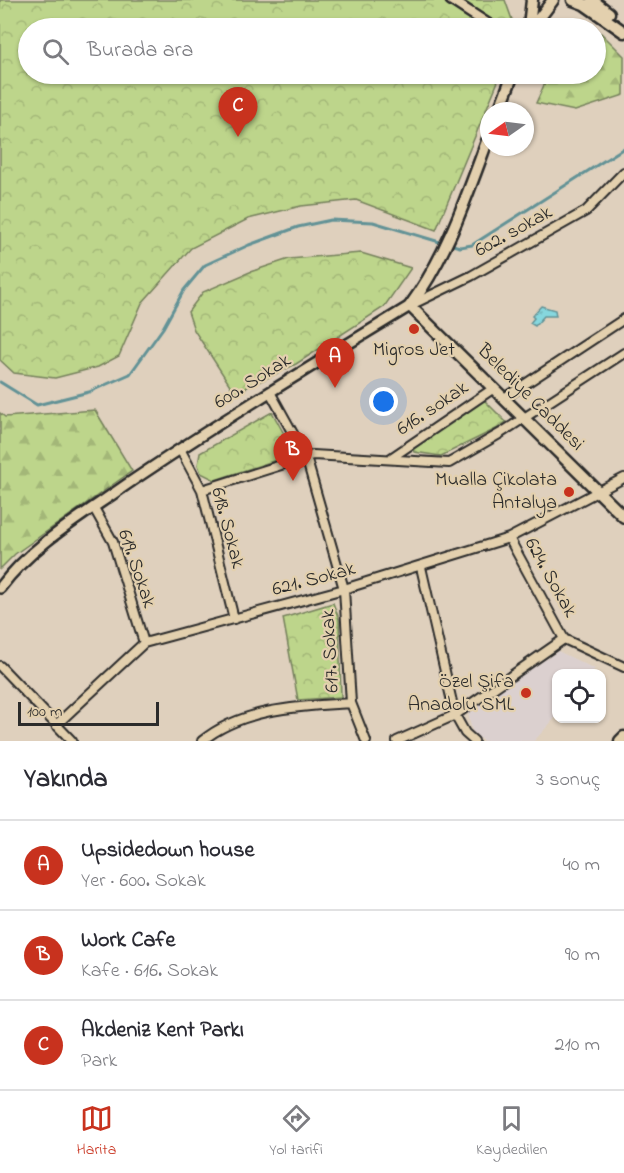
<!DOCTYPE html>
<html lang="tr">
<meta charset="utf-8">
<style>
body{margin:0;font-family:"Indie Flower",sans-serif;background:#f7f7f7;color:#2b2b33}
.controls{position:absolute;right:18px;bottom:18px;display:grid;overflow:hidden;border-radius:12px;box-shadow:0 2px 4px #0004}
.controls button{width:54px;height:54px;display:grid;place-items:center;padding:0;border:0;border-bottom:2px solid #e1e1e2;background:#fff;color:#2b2b33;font:30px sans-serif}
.compass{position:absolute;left:480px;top:102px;width:54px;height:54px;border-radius:50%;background:#fff;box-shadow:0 2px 4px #0004;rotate:256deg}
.scale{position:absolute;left:18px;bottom:15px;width:141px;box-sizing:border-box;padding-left:6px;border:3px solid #2b2b2b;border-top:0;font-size:16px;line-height:21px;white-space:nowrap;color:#2b2b2b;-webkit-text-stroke:4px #e3d0ae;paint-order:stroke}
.you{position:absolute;left:384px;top:402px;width:21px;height:21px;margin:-15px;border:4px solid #fff;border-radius:50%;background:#1a73e8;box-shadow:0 0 0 9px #1a73e833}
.badge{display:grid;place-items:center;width:39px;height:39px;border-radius:50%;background:#c8321e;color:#fff;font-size:20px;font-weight:700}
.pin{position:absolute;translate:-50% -50px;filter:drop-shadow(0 2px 3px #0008)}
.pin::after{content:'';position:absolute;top:32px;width:21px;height:18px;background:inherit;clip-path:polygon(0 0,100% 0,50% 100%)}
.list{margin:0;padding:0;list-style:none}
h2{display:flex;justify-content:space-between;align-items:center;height:78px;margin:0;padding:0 24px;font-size:26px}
h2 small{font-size:20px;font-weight:400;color:#7c7c81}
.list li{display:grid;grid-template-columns:39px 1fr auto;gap:18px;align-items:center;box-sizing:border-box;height:90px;padding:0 24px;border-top:2px solid #e1e1e2}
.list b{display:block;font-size:22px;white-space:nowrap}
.list p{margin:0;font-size:20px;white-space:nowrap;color:#7c7c81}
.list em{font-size:20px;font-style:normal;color:#7c7c81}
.icon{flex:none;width:33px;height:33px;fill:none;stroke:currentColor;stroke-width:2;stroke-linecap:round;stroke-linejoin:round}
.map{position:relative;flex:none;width:624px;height:741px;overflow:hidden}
.search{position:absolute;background:#fff;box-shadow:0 2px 4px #0004;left:18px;right:18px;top:18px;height:66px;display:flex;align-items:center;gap:15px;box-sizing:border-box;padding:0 21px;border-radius:33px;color:#7c7c81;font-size:22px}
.sheet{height:348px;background:#fff}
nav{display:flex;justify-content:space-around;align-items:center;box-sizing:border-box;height:84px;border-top:2px solid #e1e1e2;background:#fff;font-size:16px;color:#7c7c81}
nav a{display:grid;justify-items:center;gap:3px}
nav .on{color:#c8321e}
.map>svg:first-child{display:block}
.built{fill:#dbd0cf}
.forest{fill:url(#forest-firs);stroke:#74805b;stroke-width:1.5}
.park{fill:url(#park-crowns);stroke:#74805b;stroke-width:1.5}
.water{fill:url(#water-ripples);stroke:#629296;stroke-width:1.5}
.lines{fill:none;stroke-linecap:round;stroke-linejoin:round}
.stream{stroke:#629296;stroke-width:3}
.minor-casing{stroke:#2b2b2b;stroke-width:12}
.tertiary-casing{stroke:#2b2b2b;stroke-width:14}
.secondary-casing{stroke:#2b2b2b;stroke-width:15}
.minor{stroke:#e3d0ae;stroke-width:8}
.tertiary{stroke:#e3d0ae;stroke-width:9}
.secondary{stroke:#e3d0ae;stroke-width:10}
.poi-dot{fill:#c8321e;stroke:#e3d0ae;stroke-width:2}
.labels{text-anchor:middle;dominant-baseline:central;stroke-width:4.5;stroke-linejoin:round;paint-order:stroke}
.street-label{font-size:20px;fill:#2b2b2b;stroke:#e3d0ae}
.poi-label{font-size:20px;fill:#2b2b2b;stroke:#e3d0ae;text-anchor:end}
</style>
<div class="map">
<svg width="624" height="741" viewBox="0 0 624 741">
<defs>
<pattern id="forest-firs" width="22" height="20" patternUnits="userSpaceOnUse" patternTransform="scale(1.5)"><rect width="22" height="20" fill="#bdd58b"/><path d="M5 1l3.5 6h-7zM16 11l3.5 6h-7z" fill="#a3b778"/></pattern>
<pattern id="park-crowns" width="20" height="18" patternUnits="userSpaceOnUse" patternTransform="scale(1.5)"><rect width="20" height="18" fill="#bdd58b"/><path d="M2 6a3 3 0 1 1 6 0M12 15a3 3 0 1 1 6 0" fill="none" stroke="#a3b778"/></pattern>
<pattern id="water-ripples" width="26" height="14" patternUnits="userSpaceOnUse" patternTransform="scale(1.5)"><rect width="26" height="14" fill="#86d7de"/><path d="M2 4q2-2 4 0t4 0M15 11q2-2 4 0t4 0" fill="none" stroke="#74b9bf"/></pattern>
</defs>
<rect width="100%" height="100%" fill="#dfd0bd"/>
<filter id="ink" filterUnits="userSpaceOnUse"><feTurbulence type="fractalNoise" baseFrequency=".0167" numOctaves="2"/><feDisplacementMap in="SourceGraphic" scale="12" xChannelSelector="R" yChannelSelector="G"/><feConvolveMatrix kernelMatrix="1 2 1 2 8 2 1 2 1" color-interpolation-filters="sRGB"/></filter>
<g filter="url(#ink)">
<path class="built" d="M558,651L595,669L591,673L556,674V717L534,741H483L472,731L468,712Z"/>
<path class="forest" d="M601,33L624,56V95L575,111L536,103L549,74H596V34Z
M95,410L132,471L15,554L0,569V413L5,417Z"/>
<path class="park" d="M0,0H505L515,28H28V74H501L436,230L356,200L301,206L248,219L191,248L142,303L119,356L98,367L55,378L14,373L0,360Z
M361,253L411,268L384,307L296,364L235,393L194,330L188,312L203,292L250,272L289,259Z
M483,399L506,422L498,428L441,456L414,452L412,448Z
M272,412L295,454L215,480L201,473L198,465L200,453Z
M333,603L339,619L341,697L298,700L283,618Z"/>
<path class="water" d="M541,306L555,310L556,316H544L535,326L530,323L534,318L532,316Z"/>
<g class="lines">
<path class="stream" d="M449,244L460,247L472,245L624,148
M0,382L37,405L89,392L130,374L163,328L184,290L205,265L249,245L298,227L331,220L373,222L443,243"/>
<defs>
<path id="minor" d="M411,305L471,276L586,211L624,172
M270,392L306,457L344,589L351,703L366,741
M504,398L624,319
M180,449L202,490L234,619
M391,458L494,388
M202,490L313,455L449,463L501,433L624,353
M94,508L113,542L144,643
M509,538L564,639L624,667
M421,567L455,715L465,733L474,741
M0,666L72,741
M56,725L144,643L344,589L509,538L624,478
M202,741C242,708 301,706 351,703
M397,741L455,715L564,639"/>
<path id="tertiary" d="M451,0L494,28
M0,588C32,545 82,516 126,485C219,422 315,364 410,306"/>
<path id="secondary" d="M573,0L584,4L624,32
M592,0L609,13
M529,26L532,0
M532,28L553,0
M499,111L513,74
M489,136C467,195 448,254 410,306L624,517
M620,741L624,737"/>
</defs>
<use href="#minor" class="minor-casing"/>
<use href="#tertiary" class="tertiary-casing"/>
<use href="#secondary" class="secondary-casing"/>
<use href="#minor" class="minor"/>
<use href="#tertiary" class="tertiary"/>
<use href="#secondary" class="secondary"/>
</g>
</g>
<g class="poi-dot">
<circle cx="414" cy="329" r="6"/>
<circle cx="569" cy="492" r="6"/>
<circle cx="526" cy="693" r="6"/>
</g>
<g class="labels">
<g class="street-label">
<text transform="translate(514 232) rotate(-29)">602. sokak</text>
<text transform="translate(253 382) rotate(-32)">600. Sokak</text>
<text transform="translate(530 398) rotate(45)">Belediye Caddesi</text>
<text transform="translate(433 409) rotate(-34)">616. sokak</text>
<text transform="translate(227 528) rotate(75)">618. Sokak</text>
<text transform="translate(136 569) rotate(71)">619. Sokak</text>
<text transform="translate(550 578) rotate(61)">624. Sokak</text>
<text transform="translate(314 580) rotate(-15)">621. Sokak</text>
<text transform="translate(331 651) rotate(-93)">617. Sokak</text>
</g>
<g class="poi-label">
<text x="414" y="350" text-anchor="middle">Migros Jet</text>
<text x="557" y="480">Mualla Çikolata<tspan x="557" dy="23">Antalya</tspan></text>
<text x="514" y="682">Özel Şifa<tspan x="514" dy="23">Anadolu SML</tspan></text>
</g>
</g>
</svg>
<div class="controls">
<button><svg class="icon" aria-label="locate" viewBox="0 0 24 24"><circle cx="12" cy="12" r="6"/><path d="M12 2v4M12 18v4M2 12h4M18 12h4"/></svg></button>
</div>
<svg class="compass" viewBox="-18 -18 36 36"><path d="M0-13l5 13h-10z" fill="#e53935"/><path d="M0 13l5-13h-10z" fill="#7c7c81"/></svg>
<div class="scale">100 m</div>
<div class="you"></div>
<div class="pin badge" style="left:335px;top:388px">A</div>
<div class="pin badge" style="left:293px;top:481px">B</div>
<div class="pin badge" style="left:238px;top:137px">C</div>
<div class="search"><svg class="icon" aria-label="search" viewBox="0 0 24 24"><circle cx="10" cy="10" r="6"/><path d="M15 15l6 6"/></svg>Burada ara</div>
</div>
<section class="sheet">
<h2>Yakında<small>3 sonuç</small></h2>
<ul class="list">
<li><span class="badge">A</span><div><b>Upsidedown house</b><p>Yer · 600. Sokak</p></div><em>40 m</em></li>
<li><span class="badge">B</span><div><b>Work Cafe</b><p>Kafe · 616. Sokak</p></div><em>90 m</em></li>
<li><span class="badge">C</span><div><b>Akdeniz Kent Parkı</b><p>Park</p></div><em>210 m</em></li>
</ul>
</section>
<nav>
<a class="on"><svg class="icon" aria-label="map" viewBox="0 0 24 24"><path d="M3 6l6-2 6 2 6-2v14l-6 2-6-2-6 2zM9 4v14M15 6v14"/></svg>Harita</a>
<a><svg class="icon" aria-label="directions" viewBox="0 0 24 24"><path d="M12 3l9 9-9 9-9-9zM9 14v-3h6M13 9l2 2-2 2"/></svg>Yol tarifi</a>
<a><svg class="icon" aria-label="saved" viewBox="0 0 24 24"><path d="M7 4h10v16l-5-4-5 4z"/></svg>Kaydedilen</a>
</nav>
